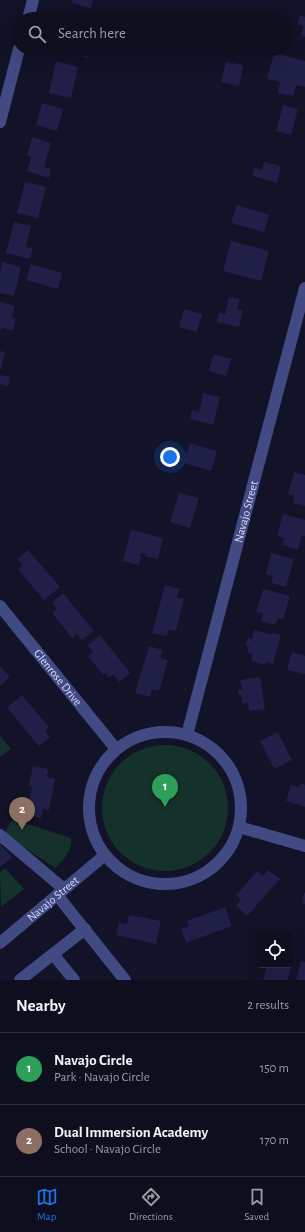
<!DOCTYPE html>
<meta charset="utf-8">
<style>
body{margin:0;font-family:"Alegreya Sans",sans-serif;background:#1c1c2b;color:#f1f3f6}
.controls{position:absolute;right:12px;bottom:12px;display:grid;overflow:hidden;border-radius:4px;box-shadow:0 4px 16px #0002}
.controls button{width:36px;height:36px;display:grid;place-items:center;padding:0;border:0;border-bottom:1px solid #2e2e3c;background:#0e0e1e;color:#f1f3f6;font:20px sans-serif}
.you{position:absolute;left:170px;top:457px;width:14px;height:14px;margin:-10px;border:3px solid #fff;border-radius:50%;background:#1a73e8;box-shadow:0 0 0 6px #1a73e833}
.badge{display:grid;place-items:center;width:26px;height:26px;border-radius:50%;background:#1a73e8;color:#fff;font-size:13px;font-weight:700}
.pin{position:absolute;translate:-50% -33px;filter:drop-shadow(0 1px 2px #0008)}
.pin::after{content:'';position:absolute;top:21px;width:14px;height:12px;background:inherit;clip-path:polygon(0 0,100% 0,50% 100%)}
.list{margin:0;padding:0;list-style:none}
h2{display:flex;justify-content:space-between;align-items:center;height:52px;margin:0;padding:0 16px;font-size:17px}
h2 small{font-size:13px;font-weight:400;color:#9b9ca4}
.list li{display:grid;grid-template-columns:26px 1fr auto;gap:12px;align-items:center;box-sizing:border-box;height:72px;padding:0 16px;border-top:1px solid #2e2e3c}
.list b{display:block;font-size:15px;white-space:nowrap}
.list p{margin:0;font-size:13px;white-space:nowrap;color:#9b9ca4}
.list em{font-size:13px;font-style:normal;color:#9b9ca4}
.icon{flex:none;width:22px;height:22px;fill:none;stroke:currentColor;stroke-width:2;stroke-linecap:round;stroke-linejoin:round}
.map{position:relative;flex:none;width:305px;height:980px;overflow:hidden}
.search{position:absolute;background:#0e0e1e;box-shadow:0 4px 16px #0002;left:12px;right:12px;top:12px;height:44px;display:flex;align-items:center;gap:10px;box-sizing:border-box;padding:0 14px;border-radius:22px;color:#9b9ca4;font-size:15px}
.sheet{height:196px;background:#0e0e1e}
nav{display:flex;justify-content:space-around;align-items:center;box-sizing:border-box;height:56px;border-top:1px solid #2e2e3c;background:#0e0e1e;font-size:11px;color:#9b9ca4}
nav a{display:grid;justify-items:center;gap:2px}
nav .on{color:#1a73e8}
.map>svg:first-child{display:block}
.green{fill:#15312b}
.building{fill:#201f47}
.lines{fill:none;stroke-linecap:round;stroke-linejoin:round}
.minor{stroke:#414a83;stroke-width:12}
.labels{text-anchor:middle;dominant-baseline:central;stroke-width:3.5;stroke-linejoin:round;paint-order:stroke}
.street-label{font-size:12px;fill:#dbddfc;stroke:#121228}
</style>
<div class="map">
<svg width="305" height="980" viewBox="0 0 305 980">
<rect width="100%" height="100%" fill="#121228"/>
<path class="green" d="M0,736L11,749L0,757Z
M102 808a63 63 0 1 1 126 0a63 63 0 1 1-126 0Z
M11,821H18L71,838C72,852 64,860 55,868L6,835V832Z
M5,868L24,889L1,907L0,872Z"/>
<path class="building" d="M73,0H93L91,8L72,3Z
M300,15L305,17V37L301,36L303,26L298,24Z
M61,49H89L87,58L61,50Z
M274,53L305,61V87L296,85L293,96L278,93L280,82L267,79Z
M56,61L78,67L71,98L49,93Z
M226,62L243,65L239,86L221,82Z
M42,103L63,109L57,131L36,125Z
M283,105L298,109L291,135L276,131Z
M32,137L51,143L44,167L51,169L49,178L27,171L31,157L27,156Z
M264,162L281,166L277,183L252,176L254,168L262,170Z
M25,182L46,187L38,218L17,213Z
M237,205L269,215L264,232L231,223Z
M14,222L31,226L26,247L33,248L30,259L6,253Z
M231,241L269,251L261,281L223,271Z
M2,262L21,267L14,296L0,293V273Z
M31,264L62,273L58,289L26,280Z
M229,297L240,299L237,309L243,310L239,327L217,322L219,312L225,314Z
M0,302L15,306L12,317L16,318L13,330L2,328L0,332Z
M184,309L202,314L197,332L179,327Z
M0,351L5,352L1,369H0Z
M214,354L231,359L226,376L209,371Z
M0,375L10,377L8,386L0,384Z
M203,393L220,397L213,425L190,419L192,410L199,412Z
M190,443L217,451L211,471L184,463Z
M294,472L305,475V506L293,503L294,496L288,494Z
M179,493L199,498L190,528L170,522Z
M283,514L305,520V536L302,535L298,550L282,545L284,538L277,536Z
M131,530L163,538L158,559L145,556L146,554L141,553L139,565L123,561Z
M28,550L60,587L44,600L18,569L23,565L17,559Z
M271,553L294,559L286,587L271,583L273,576L266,574Z
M165,585L180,589L177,597L184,599L176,631L169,629L167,636L152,633Z
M263,589L290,596L283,619L278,618L276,625L261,621L263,614L256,612Z
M63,593L94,631L82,640L77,634L72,638L52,613L57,609L52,602Z
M254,630L272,635V633L281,635L273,664L266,662L265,665L251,661L253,654L247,653L249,646L246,645L248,638L252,639Z
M100,635L130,673L119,682L113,674L109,678L105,673L103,675L88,656L93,652L88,645Z
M149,646L163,650L160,658L168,660L159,691L152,689L150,697L135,693Z
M292,652L305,656V674L287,670Z
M0,666L10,677L0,686Z
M260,677L265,709L249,711L248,703L243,704L241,695H239L238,690H242L240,680Z
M22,695L49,727L45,731L50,737L39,746L7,708Z
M278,732L292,760L274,769L260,741Z
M33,766L48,769L47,777L55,779L49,810L43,809L41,818L27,815L32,786L29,785Z
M301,783L305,785V807L286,801L291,785L300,787Z
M0,844L12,858L0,867Z
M268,870L280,879L247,916L236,906L241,900L236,895L257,871L263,876Z
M304,893H305V904L302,903Z
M225,907L232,926L186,943L181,929L189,926L187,921Z
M129,915L161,921L156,944L116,935L119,923L127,924Z
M301,961L305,962V980H296Z
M267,965H280L291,968L287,980H263Z"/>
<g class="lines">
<g class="minor">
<path d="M28,19L33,0"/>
<path d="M0,122L19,49"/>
<path id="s1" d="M0,606L116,749"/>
<circle cx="165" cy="808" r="76"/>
<path id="s2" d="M187,735L305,288"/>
<path d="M239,827L305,846"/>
<path d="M0,835L64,889"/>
<path d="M57,895L125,980"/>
<path id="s3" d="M0,943L105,855"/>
<path d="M53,954L74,980"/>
<path d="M20,980L85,929"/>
</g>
</g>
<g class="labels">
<g class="street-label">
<text stroke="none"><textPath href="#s2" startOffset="231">Navajo Street</textPath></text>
<text stroke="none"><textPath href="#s1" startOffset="92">Glenrose Drive</textPath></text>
<text stroke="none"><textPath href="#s3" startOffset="69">Navajo Street</textPath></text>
</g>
</g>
</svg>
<div class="controls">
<button><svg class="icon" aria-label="locate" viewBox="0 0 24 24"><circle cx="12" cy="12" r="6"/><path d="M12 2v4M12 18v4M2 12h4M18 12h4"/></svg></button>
</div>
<div class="you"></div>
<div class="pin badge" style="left:165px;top:807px;background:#2e9e5b">1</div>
<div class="pin badge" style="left:22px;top:830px;background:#8d6e63">2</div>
<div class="search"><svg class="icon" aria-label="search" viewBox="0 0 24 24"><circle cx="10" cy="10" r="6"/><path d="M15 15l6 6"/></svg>Search here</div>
</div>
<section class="sheet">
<h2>Nearby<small>2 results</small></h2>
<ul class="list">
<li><span class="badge" style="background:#2e9e5b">1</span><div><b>Navajo Circle</b><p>Park · Navajo Circle</p></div><em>150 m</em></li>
<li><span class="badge" style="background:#8d6e63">2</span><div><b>Dual Immersion Academy</b><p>School · Navajo Circle</p></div><em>170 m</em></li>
</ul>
</section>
<nav>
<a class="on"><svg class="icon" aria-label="map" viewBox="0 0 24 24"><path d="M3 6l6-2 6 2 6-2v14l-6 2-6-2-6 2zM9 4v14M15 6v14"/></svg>Map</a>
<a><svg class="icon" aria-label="directions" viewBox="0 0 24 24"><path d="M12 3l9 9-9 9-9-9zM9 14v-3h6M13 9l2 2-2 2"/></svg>Directions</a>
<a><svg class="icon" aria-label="saved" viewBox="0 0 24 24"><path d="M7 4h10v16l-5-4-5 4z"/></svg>Saved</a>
</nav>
